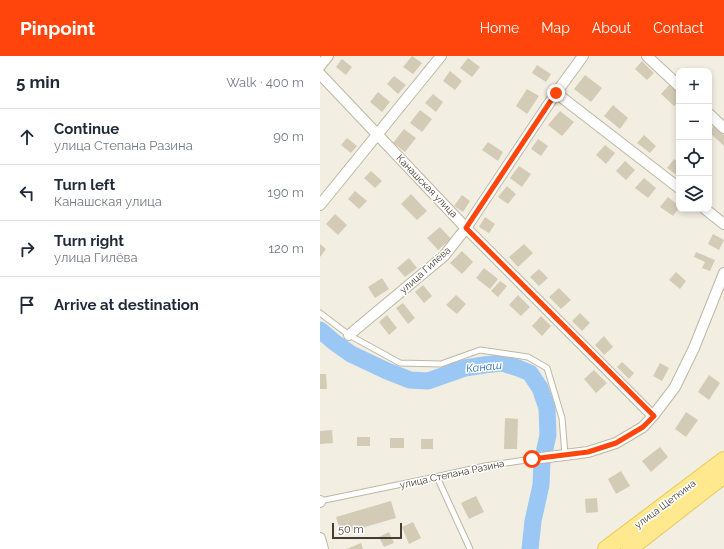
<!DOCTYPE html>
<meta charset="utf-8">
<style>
body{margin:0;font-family:Raleway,sans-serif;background:#f6f6f7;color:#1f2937}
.controls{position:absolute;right:12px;top:12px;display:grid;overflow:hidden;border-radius:8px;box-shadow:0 2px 6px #0003}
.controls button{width:36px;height:36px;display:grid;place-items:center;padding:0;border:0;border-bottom:1px solid #e0e1e3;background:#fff;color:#1f2937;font:20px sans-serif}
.scale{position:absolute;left:12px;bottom:10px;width:70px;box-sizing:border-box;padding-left:4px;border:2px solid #443e32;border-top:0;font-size:11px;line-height:14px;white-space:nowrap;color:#443e32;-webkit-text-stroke:3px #fff;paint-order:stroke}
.stop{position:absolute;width:12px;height:12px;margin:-9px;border:3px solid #ff450c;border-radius:50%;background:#fff}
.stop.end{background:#ff450c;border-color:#fff;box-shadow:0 1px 4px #0008}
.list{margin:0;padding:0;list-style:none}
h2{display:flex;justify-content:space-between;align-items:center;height:52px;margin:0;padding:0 16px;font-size:17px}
h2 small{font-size:13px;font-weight:400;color:#747a83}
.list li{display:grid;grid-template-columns:26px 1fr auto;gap:12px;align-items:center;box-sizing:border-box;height:56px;padding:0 16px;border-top:1px solid #e0e1e3}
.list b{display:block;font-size:15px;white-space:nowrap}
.list p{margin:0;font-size:13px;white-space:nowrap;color:#747a83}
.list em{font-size:13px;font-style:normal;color:#747a83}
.icon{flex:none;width:22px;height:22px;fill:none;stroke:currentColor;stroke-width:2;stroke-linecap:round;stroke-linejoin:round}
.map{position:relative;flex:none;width:404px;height:493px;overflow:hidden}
header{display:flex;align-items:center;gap:24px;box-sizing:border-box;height:56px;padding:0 20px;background:#ff450c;color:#fff}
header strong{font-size:19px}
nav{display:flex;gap:22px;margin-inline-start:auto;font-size:14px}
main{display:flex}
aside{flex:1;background:#fff}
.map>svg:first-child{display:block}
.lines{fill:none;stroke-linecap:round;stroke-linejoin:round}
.river{stroke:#9ac7f3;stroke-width:17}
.building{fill:#d4cbb7}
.service-casing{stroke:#beb7a4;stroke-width:7}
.minor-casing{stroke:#beb7a4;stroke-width:12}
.primary-casing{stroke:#e9ca59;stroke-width:18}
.service{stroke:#fff;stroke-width:5}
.minor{stroke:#fff;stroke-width:10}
.primary{stroke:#ffe88e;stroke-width:16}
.route{stroke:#ff450c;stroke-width:5}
.labels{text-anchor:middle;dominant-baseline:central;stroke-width:3;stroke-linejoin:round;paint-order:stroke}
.street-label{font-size:10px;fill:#443e32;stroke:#fff}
.water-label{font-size:11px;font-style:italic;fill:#276cb4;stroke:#fff}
</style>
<header>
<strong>Pinpoint</strong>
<nav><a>Home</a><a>Map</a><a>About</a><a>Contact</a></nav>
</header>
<main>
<aside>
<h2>5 min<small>Walk · 400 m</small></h2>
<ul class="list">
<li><svg class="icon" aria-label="ahead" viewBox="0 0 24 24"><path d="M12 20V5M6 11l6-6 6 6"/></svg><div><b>Continue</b><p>улица Степана Разина</p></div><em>90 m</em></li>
<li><svg class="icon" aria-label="left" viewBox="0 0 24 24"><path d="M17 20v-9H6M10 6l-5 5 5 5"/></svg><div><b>Turn left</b><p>Канашская улица</p></div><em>190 m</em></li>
<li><svg class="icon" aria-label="right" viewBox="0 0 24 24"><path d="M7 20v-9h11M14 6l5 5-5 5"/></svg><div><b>Turn right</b><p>улица Гилёва</p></div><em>120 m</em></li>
<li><svg class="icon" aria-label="arrive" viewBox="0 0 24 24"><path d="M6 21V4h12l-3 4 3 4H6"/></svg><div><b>Arrive at destination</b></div></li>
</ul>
</aside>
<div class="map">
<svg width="404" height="493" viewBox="0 0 404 493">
<rect width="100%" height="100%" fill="#f2eee2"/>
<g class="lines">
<path class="river" d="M0,274L14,286L31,298L67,315L90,324L108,325L145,312L164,309L182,307L198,312L210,317L220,332L227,352L228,379L222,406L221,429L213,465L210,493"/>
</g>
<path class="building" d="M92,0L102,7L93,18L83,11Z
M148,2L160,11L152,21L140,12Z
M22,3L32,11L26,19L16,11Z
M322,5L334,17L327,24L315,13Z
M217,9L231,18L226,26L212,17Z
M130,15L142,25L135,34L123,25Z
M265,19L282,32L271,46L254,33Z
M74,20L86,29L78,38L67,28Z
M350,28L359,37V45L354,50L341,38Z
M207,33L219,40L207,58L196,50Z
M58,36L70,46L62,56L50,46Z
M113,38L123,46L116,56L105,47Z
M293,49L308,62L300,73L284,60Z
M100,54L112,63L102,76L90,67Z
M240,55L254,66L242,80L228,69Z
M394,70L404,79V90L389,76V75Z
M84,73L96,82L85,96L73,87Z
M324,79L336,90L330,97L317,87Z
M27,82L37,90L31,97L21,89Z
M218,83L228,90L221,100L211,93Z
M168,86L183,96L178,105L162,94Z
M285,89L295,97L286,108L276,99Z
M354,103L359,107V119L358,120L347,112Z
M305,105L315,114L306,124L296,115Z
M199,110L211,118L202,131L190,122Z
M51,115L62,125L55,132L44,122Z
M324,122L336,132L328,142L315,132Z
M187,130L196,138L188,148L178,141Z
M35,135L47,145L39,153L28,143Z
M91,138L107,155L97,164L81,148Z
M142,139L150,145L143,156L134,150Z
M348,141L359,150V152L353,160L340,151Z
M15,158L27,169L18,179L6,168Z
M165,161L175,168L169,177L159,171Z
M120,171L131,183L118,194L107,182Z
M393,178L404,184L399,194L388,188Z
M0,188L6,193L0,201Z
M204,188L213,197L198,211L189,201Z
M142,195L153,206L142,218L130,207Z
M376,196L395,204L390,215L382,212L385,206L374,201Z
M89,202L97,212L85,221L77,212Z
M164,212L178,223L170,233L156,222Z
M219,213L228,222L219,230L210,221Z
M356,216L366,225L360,233L349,224Z
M62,222L69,233L55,242L48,231Z
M180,225L187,230L178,241L171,235Z
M103,229L112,240L104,247L95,236Z
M239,232L251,244L241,253L229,241Z
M136,239L146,248L137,258L126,249Z
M198,239L210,251L201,260L189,249Z
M83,247L95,262L88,268L76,252Z
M260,257L270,267L262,275L252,265Z
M67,259L77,272L69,279L59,266Z
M221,260L231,270L222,280L212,270Z
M284,280L293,291L284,299L275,289Z
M302,306L314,317L309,323L297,311Z
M340,307L349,312L342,325L333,320Z
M274,314L287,327L276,337L264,323Z
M0,318H6L7,333H0Z
M389,319L400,327L389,344L378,336Z
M366,356L378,364L366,381L355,373Z
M185,362L198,363L197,393H184Z
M12,374L13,387L0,388V375Z
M37,381H50V390H37Z
M70,382H84V392H70Z
M101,383H113V393H101Z
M340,391L348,401L331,416L322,405Z
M301,415L310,430L296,438L288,423Z
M156,440L164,456L149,463L141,447Z
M277,442L278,456L266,457L265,443Z
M71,445L76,462L21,478L16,461Z
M93,466L101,482L89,488L82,471Z
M69,476L74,487L64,491L59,481Z
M41,487L43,493H27Z"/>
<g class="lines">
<defs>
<path id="service" d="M0,257L29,279L80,307L121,308L160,294L208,301L227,312L242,362L245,399
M117,421L150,493
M0,445L106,423L165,410L213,403"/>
<path id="minor" d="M327,0L359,30
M0,10L8,0
M0,18L146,172L333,360
M236,37L359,132
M389,58L404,72
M0,149L121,0
M385,153L404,168
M29,279L124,200L146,172L236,37L263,0
M213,403L268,396L296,387L323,371L333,360L355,331L374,292L404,217
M0,445V446
M0,482L3,493"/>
<path id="primary" d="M286,493L404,404
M309,493L404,419"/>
</defs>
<use href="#service" class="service-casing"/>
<use href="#minor" class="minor-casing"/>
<use href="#primary" class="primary-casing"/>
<use href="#service" class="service"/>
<use href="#minor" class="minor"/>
<use href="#primary" class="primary"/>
</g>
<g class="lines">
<path class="route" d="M212,403L268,396L296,387L323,371L334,360L146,172L236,37"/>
</g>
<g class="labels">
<g class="street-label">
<text transform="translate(107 130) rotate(46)">Канашская улица</text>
<text transform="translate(105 214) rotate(-42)">улица Гилёва</text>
<text transform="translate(132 418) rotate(-12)">улица Степана Разина</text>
<text transform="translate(345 448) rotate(-37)">улица Щеткина</text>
</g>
<g class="water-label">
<text transform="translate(164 311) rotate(-6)">Канаш</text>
</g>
</g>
</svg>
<div class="controls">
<button>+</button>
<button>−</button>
<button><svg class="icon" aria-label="locate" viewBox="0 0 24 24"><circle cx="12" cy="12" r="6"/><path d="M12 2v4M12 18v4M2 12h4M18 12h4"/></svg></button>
<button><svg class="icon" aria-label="layers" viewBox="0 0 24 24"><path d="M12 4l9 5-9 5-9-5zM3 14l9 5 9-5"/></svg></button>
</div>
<div class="scale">50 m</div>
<div class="stop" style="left:212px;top:403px"></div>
<div class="stop end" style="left:236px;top:37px"></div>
</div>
</main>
